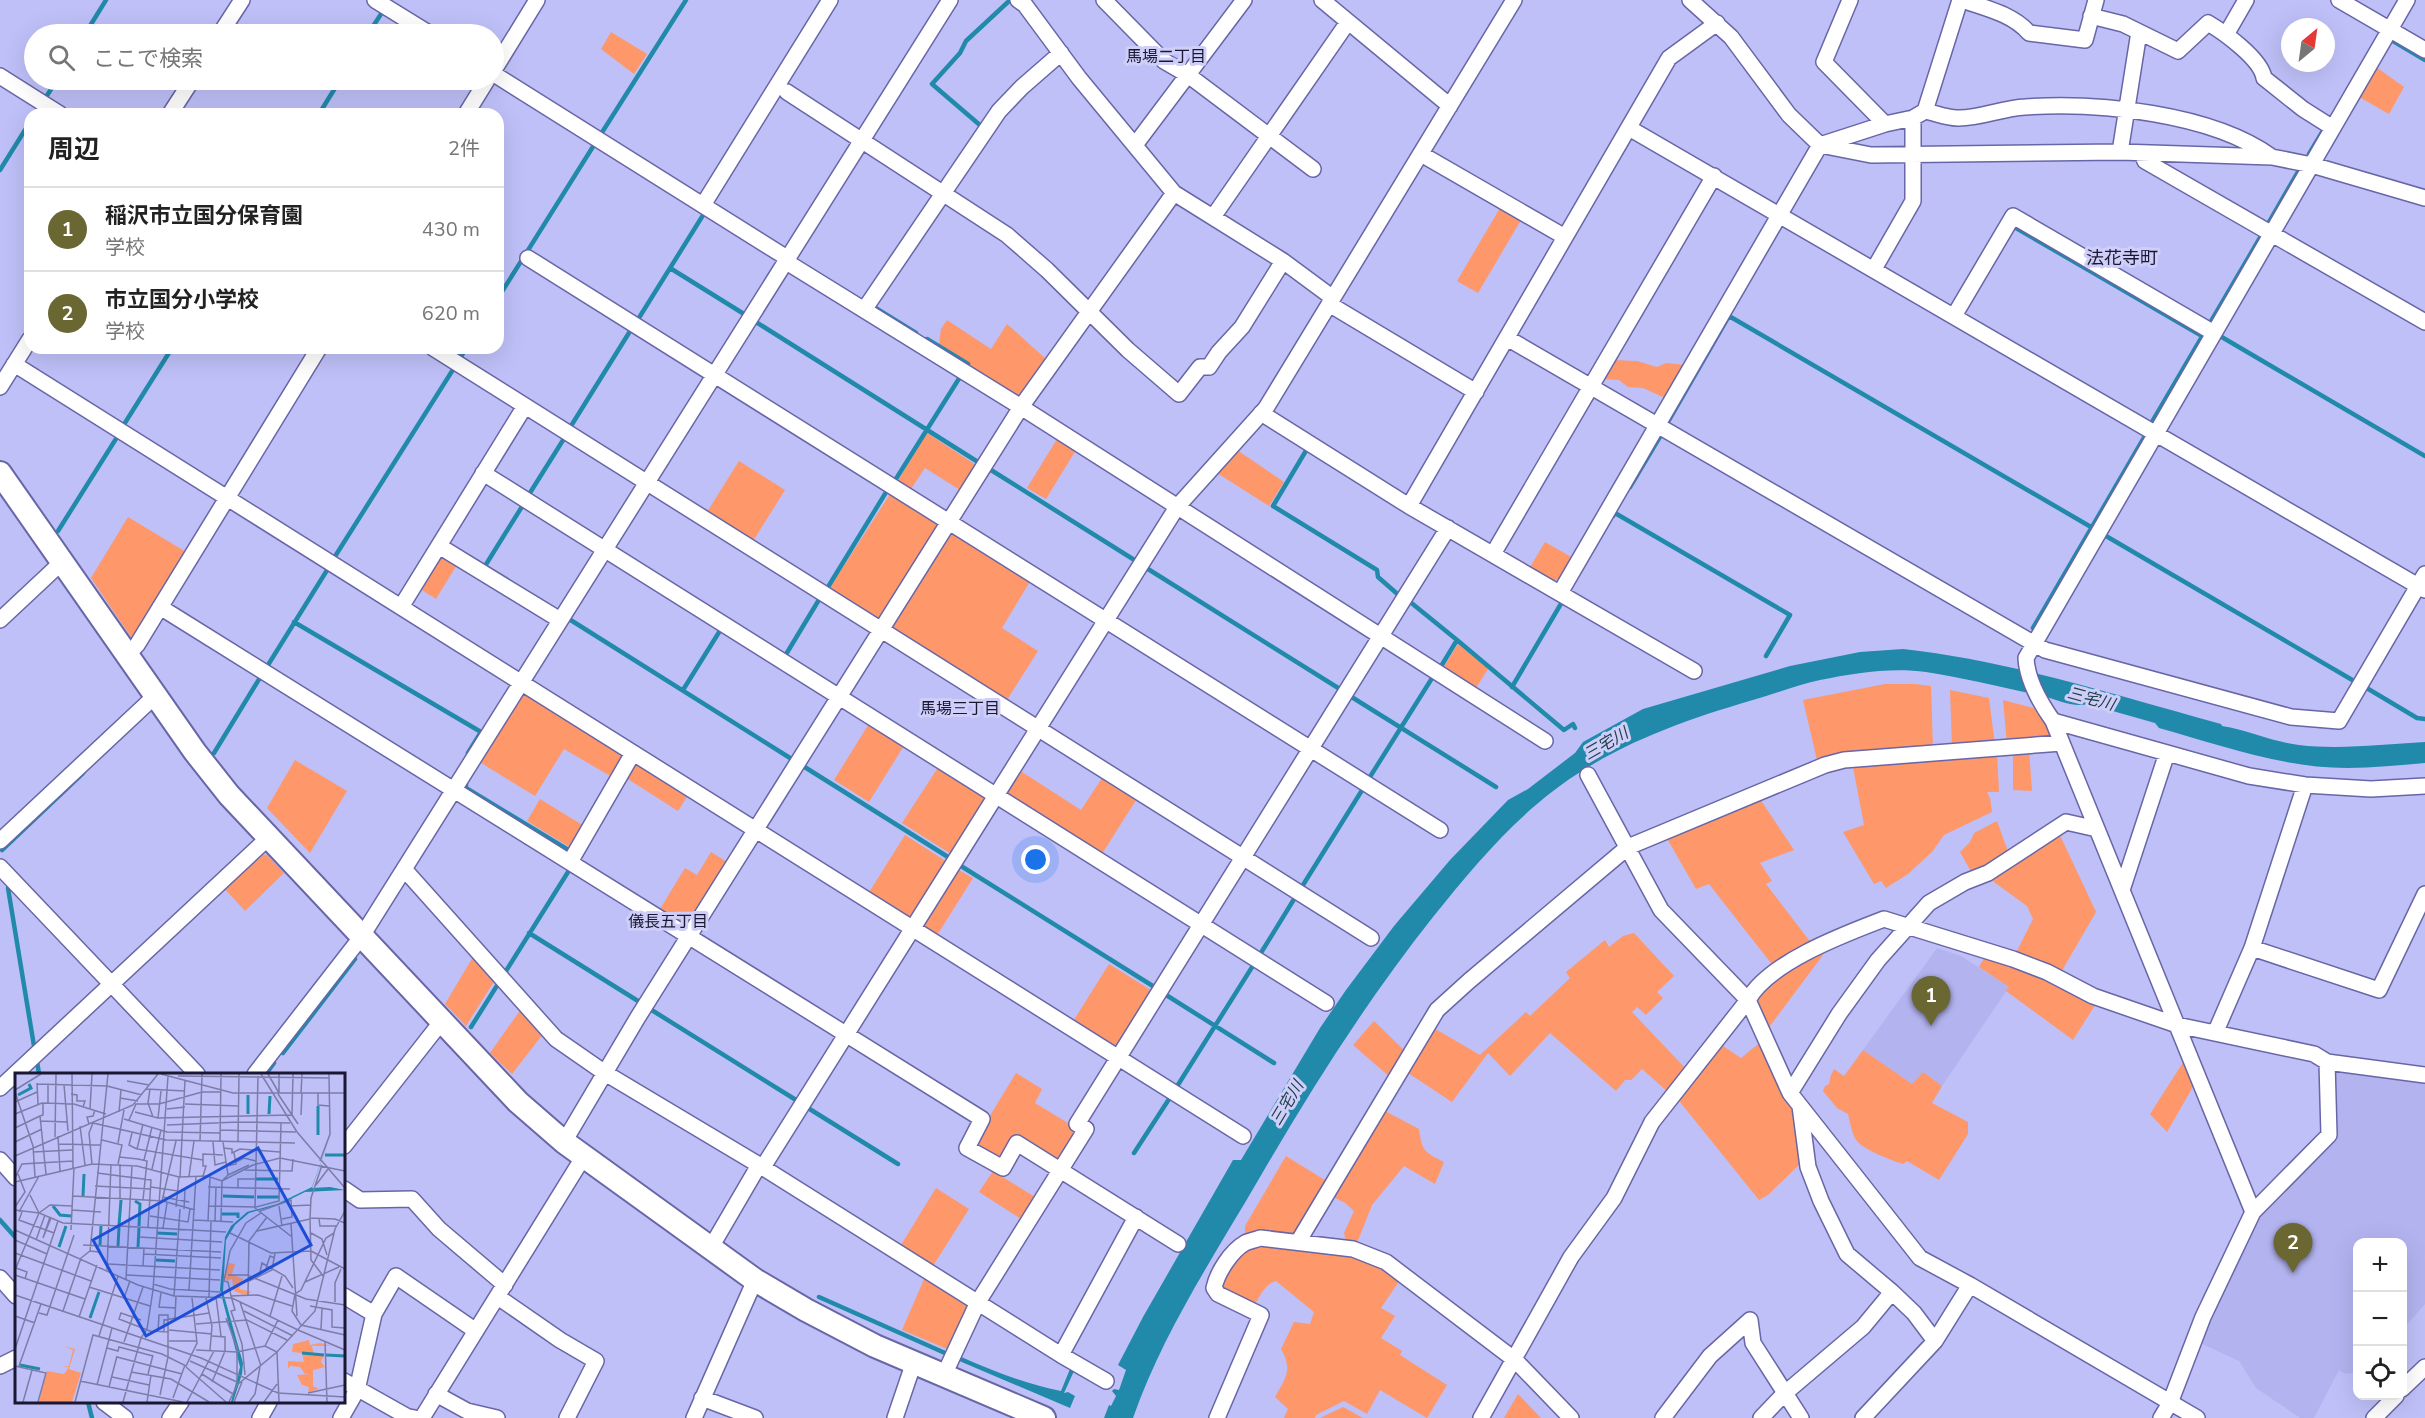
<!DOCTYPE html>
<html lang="ja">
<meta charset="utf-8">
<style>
body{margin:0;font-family:"Nunito Sans","Noto Sans JP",sans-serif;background:#f6f6f6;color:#222}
.controls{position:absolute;right:18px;bottom:18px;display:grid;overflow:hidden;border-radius:12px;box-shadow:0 6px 24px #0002}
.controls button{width:54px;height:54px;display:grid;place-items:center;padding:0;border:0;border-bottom:2px solid #e0e0e0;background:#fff;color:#222;font:30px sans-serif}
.compass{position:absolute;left:2281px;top:18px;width:54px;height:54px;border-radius:50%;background:#fff;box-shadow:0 6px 24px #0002;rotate:29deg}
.you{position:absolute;left:1036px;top:860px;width:21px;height:21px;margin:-15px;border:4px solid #fff;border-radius:50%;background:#1a73e8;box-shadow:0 0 0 9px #1a73e833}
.badge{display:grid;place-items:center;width:39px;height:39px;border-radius:50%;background:#6b6733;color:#fff;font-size:20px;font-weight:700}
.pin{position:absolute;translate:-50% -50px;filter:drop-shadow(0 2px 3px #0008)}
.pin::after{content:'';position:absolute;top:32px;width:21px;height:18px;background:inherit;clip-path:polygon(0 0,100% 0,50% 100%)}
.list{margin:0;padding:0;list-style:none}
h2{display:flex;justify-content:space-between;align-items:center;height:78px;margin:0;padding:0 24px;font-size:26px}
h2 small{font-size:20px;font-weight:400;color:#767676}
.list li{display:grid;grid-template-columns:39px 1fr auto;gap:18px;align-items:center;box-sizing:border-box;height:84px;padding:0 24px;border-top:2px solid #e0e0e0}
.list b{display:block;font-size:22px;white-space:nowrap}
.list p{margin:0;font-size:20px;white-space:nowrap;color:#767676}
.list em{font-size:20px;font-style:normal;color:#767676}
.icon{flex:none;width:33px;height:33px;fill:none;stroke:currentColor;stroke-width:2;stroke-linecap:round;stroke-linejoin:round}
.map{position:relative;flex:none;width:2425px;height:1418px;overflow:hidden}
.search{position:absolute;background:#fff;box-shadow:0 6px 24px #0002;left:24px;top:24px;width:480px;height:66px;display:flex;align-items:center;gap:15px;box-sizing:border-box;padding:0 21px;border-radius:33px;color:#767676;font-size:22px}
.panel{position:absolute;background:#fff;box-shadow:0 6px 24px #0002;left:24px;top:108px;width:480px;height:246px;border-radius:18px}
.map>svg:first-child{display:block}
.built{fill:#b3b3f0}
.green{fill:#fe9769}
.water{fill:#2189aa}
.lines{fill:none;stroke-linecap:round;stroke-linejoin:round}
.stream{stroke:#2189aa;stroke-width:4.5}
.street-casing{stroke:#6866a6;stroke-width:18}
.secondary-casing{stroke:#6866a6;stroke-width:26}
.street{stroke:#fff;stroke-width:15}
.secondary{stroke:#fff;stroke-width:22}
.labels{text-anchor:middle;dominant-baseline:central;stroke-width:6;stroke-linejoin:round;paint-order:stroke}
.neighbourhood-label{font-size:16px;fill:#191731;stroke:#cecef9}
.water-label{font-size:16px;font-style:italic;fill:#22404b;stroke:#cecef9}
.quarter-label{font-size:18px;fill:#191731;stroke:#cecef9}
.inset-river{fill:none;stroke:#2189aa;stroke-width:3}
.inset-road{fill:none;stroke:#7d7ca8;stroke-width:1.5}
.view{fill:#1d4ed8;fill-opacity:0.15;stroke:#1d4ed8;stroke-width:3}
.inset-edge{fill:none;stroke:#191731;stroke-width:3}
</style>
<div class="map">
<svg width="2425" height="1418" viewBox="0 0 2425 1418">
<rect width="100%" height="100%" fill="#bfc0f8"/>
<path class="built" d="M1937,948L1961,956L2009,987L1942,1086L1923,1072L1912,1084L1863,1050Z
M2337,1069L2425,1078V1304L2403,1329L2402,1242H2358L2357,1372L2346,1374L2339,1370L2314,1418H2300L2256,1388L2239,1361L2198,1342L2258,1213L2332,1138V1078Z"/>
<path class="green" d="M611,32L647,54L634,74L601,49Z
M2376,67L2404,87L2389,114L2359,97Z
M1500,208L1521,220L1478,293L1457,281Z
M947,320L991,349L1007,324L1046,359L1023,393L1015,396L968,367L970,363L939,344L941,329Z
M1612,360L1637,361L1657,367L1666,363L1685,365L1665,398L1643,388L1628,387L1619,380L1602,379Z
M927,433L976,465L960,490L925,468L909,492L896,484Z
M1057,439L1076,450L1046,499L1027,488Z
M1237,450L1284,482L1269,506L1217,473Z
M739,461L785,490L753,541L707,512Z
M892,491L937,520L938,525L881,616L876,618L829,589Z
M128,517L186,552L133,640L91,578Z
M954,531L1032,578L1002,628L1038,651L1007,700L893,629L892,622L948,532Z
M1545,542L1573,558L1561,578L1551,581L1529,569Z
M437,554L458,563L436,599L417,587Z
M1458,644L1488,669L1474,691L1442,670Z
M1885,684H1915L1931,686L1933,749L1817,760L1803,700Z
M1950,690L1989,698L1995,745L1952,747Z
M521,691L625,754L612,777L564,749L535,796L478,761Z
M2003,700L2041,710L2051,736L2044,741L2007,744Z
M870,722L905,744L869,802L834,780Z
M2029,749L2032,791L2013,790V751Z
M1997,751L1999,792H1987L1990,798L1992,812L1944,835L1932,852L1908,874L1886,888L1881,881L1874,884L1843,832L1864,825L1852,762Z
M295,760L347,791L310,853L267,808Z
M633,761L690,792L678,811L623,776Z
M939,766L984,795L986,800L951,854L902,823Z
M1019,770L1081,810L1104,775L1138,797L1100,857L1007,798L1005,792Z
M1758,796L1794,850L1760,863L1772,881L1766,884L1812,944L1774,967L1709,884L1696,889L1665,835Z
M540,799L584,826L571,848L527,821Z
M1997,821L2009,854L1973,875L1960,852L1970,842L1974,833Z
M2058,831L2096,912L2060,974L2015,955L2033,919L2027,906L1987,877Z
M905,835L947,862L912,917L907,919L868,894Z
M711,852L727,862L690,922L683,924L660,909L685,868L697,875Z
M259,854L267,855L284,873L245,911L223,887Z
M957,869L973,878L936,937L925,930L923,924Z
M1634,933L1674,976L1657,992L1663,998L1646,1015L1637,1007L1632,1012L1687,1070L1668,1092L1642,1069L1631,1080H1625L1616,1091L1550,1033L1510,1076L1488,1053L1452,1102L1405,1071L1432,1027L1480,1055L1526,1012L1530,1016L1570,978L1566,972L1605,940L1609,947L1623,936Z
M1819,950L1823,955L1767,1030L1755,998L1759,990Z
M1986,955L2048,977L2097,1002L2073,1040L2006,991L2009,987L1979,967Z
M473,957L495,980L466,1026L445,1004Z
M1109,964L1154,992L1120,1047L1113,1049L1072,1023Z
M521,1009L543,1034L512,1074L490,1053Z
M1374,1021L1406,1052L1391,1078L1353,1045Z
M1762,1041L1795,1105L1803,1161L1768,1195L1759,1200L1676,1097L1720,1044L1741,1058Z
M1863,1050L1912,1084L1923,1072L1942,1086L1932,1103L1968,1122V1134L1939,1180L1907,1161L1903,1164C1893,1161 1862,1149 1857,1141C1852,1135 1850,1122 1848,1114L1837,1108L1823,1091L1825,1086L1829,1084L1831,1075L1834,1069L1844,1076Z
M2184,1061L2194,1085L2167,1132L2150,1114Z
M1016,1073L1042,1089L1035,1103L1076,1128C1077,1138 1066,1155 1056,1159L1017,1135L1003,1158L997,1159L976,1147L974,1142Z
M1383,1110L1419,1129C1422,1151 1424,1152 1444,1162L1435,1184L1404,1166L1372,1205L1357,1243L1346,1242L1344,1233L1354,1211L1345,1203L1330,1195Z
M1286,1156L1328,1182L1297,1235L1248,1238L1245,1233V1226Z
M993,1171L1035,1197L1021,1219L979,1192Z
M936,1188L969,1209L933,1266L901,1245Z
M1263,1242L1351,1252L1402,1277L1381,1308L1395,1316L1381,1338L1402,1351L1400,1355L1447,1385L1427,1418L1380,1390L1367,1414L1344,1401L1316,1415L1315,1418H1284L1288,1409L1275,1397C1286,1377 1293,1370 1281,1349L1294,1322L1310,1324L1314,1312L1276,1281C1265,1284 1259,1297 1254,1307L1221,1292C1226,1260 1234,1256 1263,1242Z
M925,1277L967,1302V1308L947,1349L902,1330Z
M1518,1394L1541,1418H1504Z
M1343,1407L1363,1418H1320Z"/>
<path class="water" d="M1903,649C2011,661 2116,695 2221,724L2222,726C2248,730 2273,742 2299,745C2341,750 2383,744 2425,742V763C2399,765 2373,768 2347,768C2283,768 2220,745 2159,728L2155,723L2088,704C2073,708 2058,700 2043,696C2005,688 1965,678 1926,672C1892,667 1854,673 1820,680C1801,684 1782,691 1763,697C1701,715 1640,735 1585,769C1523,807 1478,861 1433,917C1368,999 1313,1086 1260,1177C1215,1255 1163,1332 1133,1418H1104L1109,1405L1111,1406L1116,1396L1112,1391L1114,1389L1119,1390L1126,1370L1118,1365L1143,1317L1233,1160H1241L1320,1028L1346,990L1394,926L1450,860L1508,800L1528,789L1575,753L1583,742L1643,709L1790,666L1860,652Z
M959,1356C993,1371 1025,1384 1061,1391L1070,1369L1074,1371L1064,1393L1068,1392L1075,1396L1070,1408L957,1360Z"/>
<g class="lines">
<path class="stream" d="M85,34L106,0
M368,34L383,11
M2393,41L2425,60
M46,97L57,80
M35,114L39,108
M319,114L340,80
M980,128L981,126L932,84L960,53L966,41L1009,1
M601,134L686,0
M2309,154L2324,129
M0,170L30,122
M2269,222L2299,170
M2016,228L2202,336
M670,268L744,314
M498,298L594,145
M874,307L916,333
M637,321L705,212
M756,322L978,462
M2210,323L2261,236
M2220,336L2425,456
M927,339L968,364
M461,357L466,348
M1668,422L1729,316L2091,527
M2152,422L2203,335
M123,426L172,348
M571,426L632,328
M1307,449L1273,506L1377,570L1378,577L1402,598
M991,470L1136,561
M894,482L960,377
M1630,487L1661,435
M528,496L565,437
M1613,516L1615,513L1790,615L1766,656
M58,531L119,434
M2106,536L2354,681
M334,558L454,368
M488,568L485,566L523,505
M1148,569L1343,691
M828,587L888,489
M1409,601L1457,640
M569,619L790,758
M294,622L481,732L468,753
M2033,628L2145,436
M781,653L785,656L820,598
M268,665L329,567
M1440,668L1457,640L1564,730L1573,724L1575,728
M1512,687L1562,602
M2365,687L2417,718L2425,719
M683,690L721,629
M1350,696L1496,787
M214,753L261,676
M803,766L948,857
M1368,780L1434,675
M466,783V788L570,851
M2,850L83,773
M961,866L1156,988
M1303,885L1364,787
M8,888L34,1046
M529,933L638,1001
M1259,956L1296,896
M506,971L568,872
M1163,993L1274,1063
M650,1009L796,1100
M471,1027L498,984
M283,1053L355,959
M37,1061L39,1074
M266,1074L274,1063
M1176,1088L1254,964
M808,1108L898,1164
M1134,1153L1171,1096
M0,1220L16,1238
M819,1297L945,1353
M88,1402L92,1418"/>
<defs>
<path id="street" d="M375,0L430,34
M1018,0L1025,5L1079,78L1174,193L1283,261L1333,298
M1104,0L1164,61L1188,75L1313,169
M1322,0L1450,106
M1690,0L1731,37L1789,115L1820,145L1871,155L2120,152L2272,157L2312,165L2425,198
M1850,0L1824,62L1885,124
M1962,0C1985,8 2013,14 2029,33L2085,40L2096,0
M2339,0L2425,50
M2091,16L2123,24L2178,51L2208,23C2225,33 2261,59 2264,78L2303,109L2333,128
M2227,33L2246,0
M220,34L242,0
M494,70L537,0
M494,74L787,258
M0,76L60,114
M787,92L1007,235L1047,270L1128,350L1179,394L1200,367H1209L1219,352L1242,327L1283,261
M1925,111C1935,113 1947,118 1957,118C1979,119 2002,108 2025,107C2098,102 2211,113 2272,157
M170,114L192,80
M466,114L487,80
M1629,128L2425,590
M1135,145L1244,0
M2120,152L2139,32
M2142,153L2145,161L2425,322
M1421,154L1565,237
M703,205L830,0
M1213,217L1348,22
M528,258L1440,830
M785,261L1021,407L1545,741
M1874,269L1913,201V118
M1329,304L1476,392
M864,310L999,111L1022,87L1061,53
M1954,316L2013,216L2214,333
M1507,338L2045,650L2291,717L2339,721L2425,574
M433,348L1371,938
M14,364L1243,1136
M0,387L30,339
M1261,413L1409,506L1694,671
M483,473L1326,1003
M1409,506L1669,58L1717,23
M439,546L560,620
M1493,554L1714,176
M1560,593L1820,145L1885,124L1913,118L1925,111L1960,0
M160,607L982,1119L967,1148L1003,1168L1017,1143L1178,1244
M401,607L525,406
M0,620L62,562
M127,655L137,645L319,348
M2053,721L2249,776L2305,785L2371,789L2425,786
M1588,775L1661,910L1748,1000L1790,1093L1920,1258L1970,1285L2197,1418
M0,841L155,696
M570,862L633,753
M0,867L197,1074
M404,869L556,1039L605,1073L759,1165L1061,1355L1106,1381
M2122,890L2167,753
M2252,948L2379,990L2425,894
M2216,1031L2252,948L2305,785
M255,1074L362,936L950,0
M0,1088L268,838
M1790,1093L1839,1014L1878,960L1929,903L1965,882L1988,873L2066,822L2097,829
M1800,1106L1808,1167L1821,1201L1847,1254L1892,1292
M564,1142L638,1017L1021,407L1174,193
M344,1146L442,1021
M0,1160L16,1178
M763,1167L1177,507L1266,408L1514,0
M344,1189L360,1200L412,1199L439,1229L505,1285
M2253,1212L2053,721C2041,704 2027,679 2026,658L2407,0
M1298,1242L1437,1010L1469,981L1628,847L1825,765L1844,760L2062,743
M710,1249L759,1165
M0,1278L16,1296
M498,1297L560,1340L596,1361L567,1418
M374,1314L396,1276L476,1331
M1061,1355L1136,1217
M0,1366L16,1358
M944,1375L978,1302L1086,1129L1077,1124L1448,528
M344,1381L408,1417L414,1418
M2402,1389L2425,1367
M436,1394L467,1411L497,1418
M702,1398L755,1418
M104,1402L125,1418
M170,1418L181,1402
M260,1418L269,1402
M341,1418L357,1390L374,1314L344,1296
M422,1418L584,1156
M694,1418L755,1280
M895,1418L914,1362
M1217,1418L1261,1315L1218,1294L1214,1288C1217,1273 1231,1251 1245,1243C1249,1241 1255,1240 1260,1238L1353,1249L1386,1262L1515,1360L1571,1418
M1481,1418L1571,1257L1614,1198L1652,1122L1748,1000C1769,962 1845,934 1884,919L2013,959L2047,972L2093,996L2177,1025L2314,1054L2327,1062L2425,1075
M1663,1418L1710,1356L1750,1320L1753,1343L1801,1418
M1761,1418L1784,1394L1863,1327L1892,1292L1914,1313L1935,1341
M1863,1418L1935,1341L1970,1285
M2161,1418L2170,1403L2203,1317L2253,1212L2329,1135L2327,1062
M2374,1418L2396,1396"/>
<path id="secondary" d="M0,473L195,752L229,795L518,1102L564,1142L755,1280L806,1310L875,1346L1044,1418"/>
</defs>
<use href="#street" class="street-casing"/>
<use href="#secondary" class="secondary-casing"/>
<use href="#street" class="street"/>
<use href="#secondary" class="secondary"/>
</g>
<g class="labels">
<g class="neighbourhood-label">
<text x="1166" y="57">馬場二丁目</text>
<text x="960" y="709">馬場三丁目</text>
<text x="668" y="922">儀長五丁目</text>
</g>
<g class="water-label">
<text transform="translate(2091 699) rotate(15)">三宅川</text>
<text transform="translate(1606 744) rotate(-30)">三宅川</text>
<text transform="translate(1287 1103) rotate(-59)">三宅川</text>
</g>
<g class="quarter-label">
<text x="2122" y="258">法花寺町</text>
</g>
</g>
<g transform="translate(15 1073)">
<rect width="330" height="330" fill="#bfc0f8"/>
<path d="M214,190L220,191L217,201L228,206L224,216L237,219L229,222L219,218L217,206L212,208L209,203ZM294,267L295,272L305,270L316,273H297L299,281L309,282L306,289L310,294L298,297V313L304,316L293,319L294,314L287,312L282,302L296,301H290L285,294L275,293L273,296V288L289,289L287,280L277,279L278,271ZM49,273L60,276L54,296L66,300L57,329H24L32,298L49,301L54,294L47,293H54L58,277Z" fill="#fe9769"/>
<path d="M316,61L297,115L315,114L330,117L290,119L266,131L234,140L220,152L211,167L208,219L228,290L227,301L218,329H216L225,294L205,217L210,164L216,153L232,139L262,131L297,114Z" fill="#2189aa"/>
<path class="inset-river" d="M3,22L16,15L14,11M233,41V22M254,41L255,23M303,62V33M310,82H330M241,106H263M68,123L69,101M208,123L239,124M242,124H264M120,128L125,131L124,153M38,133L45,142L56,143M207,141H223V145M104,152L106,127M142,160L162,161M85,172L86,153M103,173L104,154M44,174L51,153M123,174L124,155M141,187L160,188M75,245L84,219M287,280L309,282M311,282L330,283M5,292L25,296"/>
<path class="inset-road" d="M57,1L58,95M146,1L218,20H330M246,1L282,59L330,115M253,1L264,20M163,3L314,5M243,3L240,135L277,164M112,8L134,12M22,10L23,31M22,11L92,13M49,12L53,58M92,13L127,22M131,16L170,18M135,16L133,30L138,44M0,17L26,1M0,19L18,73L20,104M264,20V1M286,20L287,1M303,20V32L314,33M56,21L62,22V28H70L68,34M263,21L283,51M105,25L123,28M0,29L22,19M28,30V42L25,43L31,101M33,30V11M170,31L223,33M75,36L77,1M152,36L170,34M104,39L106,17M120,39L143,45L277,42L278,1M0,41L27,30L59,31L91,41M286,42L287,20M143,45L146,18M109,46L152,59L205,60M114,47L121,31H144L187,19H206M26,48L52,49M223,49L275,50M74,51L72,44L78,43L80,37M128,51L122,76L188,87M152,52L223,49M65,53L70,92M0,55L25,43M205,57L281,59M117,60L114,72L122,76M43,63L45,98M40,64L41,1M87,67L107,72L103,91M185,68L187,1M0,69L27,56M198,69L200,92L211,89M205,69L206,1M223,69L224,1M103,70L109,37M43,71L86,72M208,75L217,76V80L225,76L265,79M18,79L57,77M0,83L118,32L143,1M104,84L123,86M123,86L132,88L128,127M129,87L137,54M188,87V81L208,82M188,87V93H191L188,103M305,88L315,61L314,1M221,89L229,85L241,88M77,91L74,60L78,50L151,67L280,70M105,91V126M307,92L296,125L295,145L296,187L309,204M211,93L221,91L219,80M137,96L146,57M230,97L277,98L278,86M82,100L136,107L133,154M213,102L234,92M174,103L179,68M165,104L170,7M0,105L7,91L58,88M0,109L77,91L122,93L164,104L192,103L207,108L238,92L265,85L330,98M301,112L313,96M80,113L135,116M136,114L163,118M193,114L275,116M223,115V106H241M15,122L24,140L48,150L141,155M58,123L148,128L180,137M148,124L174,129M147,128L161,68M193,133L241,134L264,128L266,50M264,133L267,153M276,133L295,132M0,134L10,119L3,101M161,134L164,104M169,136L170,117M0,137L24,140L35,132L57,133M57,137L86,139M245,138L276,127L277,144L267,146M4,139L24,103M7,139L4,147L39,160M135,143L173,149L175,136M35,144L28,165L36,145M295,145L320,146L330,150M304,146L305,153H321M179,147L218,149M193,148L195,104M200,148L201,114M206,148L207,108L213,102L208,69M276,151L282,243M141,155L211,159M148,155L152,130M0,157L123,212L159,223L217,225L283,257M56,157L59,95M242,158L295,146M215,160L256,180L296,178M296,160L307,166L312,182M319,160L311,165L286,217L280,221L277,238L286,252L330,262M124,164L207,169M0,167L32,181M21,167L30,142M68,172L206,179M75,178L93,1M296,178L330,196M0,180L76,208M129,181L206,185M66,185L75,178L84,179M93,191L205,197M128,193L129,175M1,195L12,199L10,206M251,195L255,183L260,185M0,197L24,140M92,197L96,91M0,202L70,226M112,202L205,207M213,202H232L291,226L330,232M244,204L247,190L270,203L278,215M111,206L117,92M232,209L257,197L260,180M290,209L324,194M138,211L155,216L205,219M74,214L135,233M174,217L181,103M146,220L144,234L161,235M0,222L186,285L263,320L330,324M233,222L234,168L252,144M159,223L165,136M216,223L213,209L209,208L215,178L231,150L246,140M194,224L196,148M201,224L206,263M109,225L115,208M191,225L197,253L195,277M225,229L246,293M320,229V210L326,196M295,233L317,237V254L330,255M48,238L66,185M229,238L278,263M24,240L32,242L59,162M0,243L20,250M255,243L267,203M64,244L82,192M160,245L161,223M126,247L106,240L104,246L135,258L154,259M181,251L232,247L272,267M306,256L307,236M154,257L197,261M283,257L330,277M143,259L144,242H153V284L145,322M149,259V247L194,240M84,263L103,203M197,263L210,264V278L197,309M154,268H182M310,268L312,329M109,269L128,214M250,273L263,247M92,275L103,278L104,274L138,283M0,276L43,148M181,277L222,279L250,273L262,279L264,329M102,284L167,301M175,288L222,309V275L211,245M0,293L31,300L23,329M4,293L26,231M171,294L211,329M116,299L156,306L194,329M133,301L138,282M187,301L218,321M230,302L227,271L216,238L220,237L216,223L243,222L277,233M97,304L134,312M65,308L168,329M82,312L97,255M94,314L102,283M293,320L330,312M158,325L170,292M8,329L17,297M60,329L78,262L147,281L171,293L182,270L177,225M108,329L126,265L132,256L138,217L153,3M132,329L136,302M172,329L199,278M214,329L222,312L262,279L300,238L320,156L330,138M219,329L227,309M234,329L240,321L245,294M249,329L262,311"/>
<path class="view" d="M243,75L296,172L131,263L78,167Z"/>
<rect width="330" height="330" class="inset-edge"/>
</g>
</svg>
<div class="controls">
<button>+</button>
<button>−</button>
<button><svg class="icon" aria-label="locate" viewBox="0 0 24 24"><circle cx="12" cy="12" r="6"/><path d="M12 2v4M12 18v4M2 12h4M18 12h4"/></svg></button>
</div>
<svg class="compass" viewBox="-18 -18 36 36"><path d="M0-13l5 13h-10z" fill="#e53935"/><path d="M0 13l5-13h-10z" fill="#767676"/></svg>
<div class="you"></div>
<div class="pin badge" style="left:1931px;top:1026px">1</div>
<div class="pin badge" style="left:2293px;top:1273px">2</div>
<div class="search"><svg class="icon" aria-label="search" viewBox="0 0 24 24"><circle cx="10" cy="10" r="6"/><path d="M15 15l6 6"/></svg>ここで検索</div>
<section class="panel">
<h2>周辺<small>2件</small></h2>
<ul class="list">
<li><span class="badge">1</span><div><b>稲沢市立国分保育園</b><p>学校</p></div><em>430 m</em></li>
<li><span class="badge">2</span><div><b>市立国分小学校</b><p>学校</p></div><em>620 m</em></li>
</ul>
</section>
</div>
